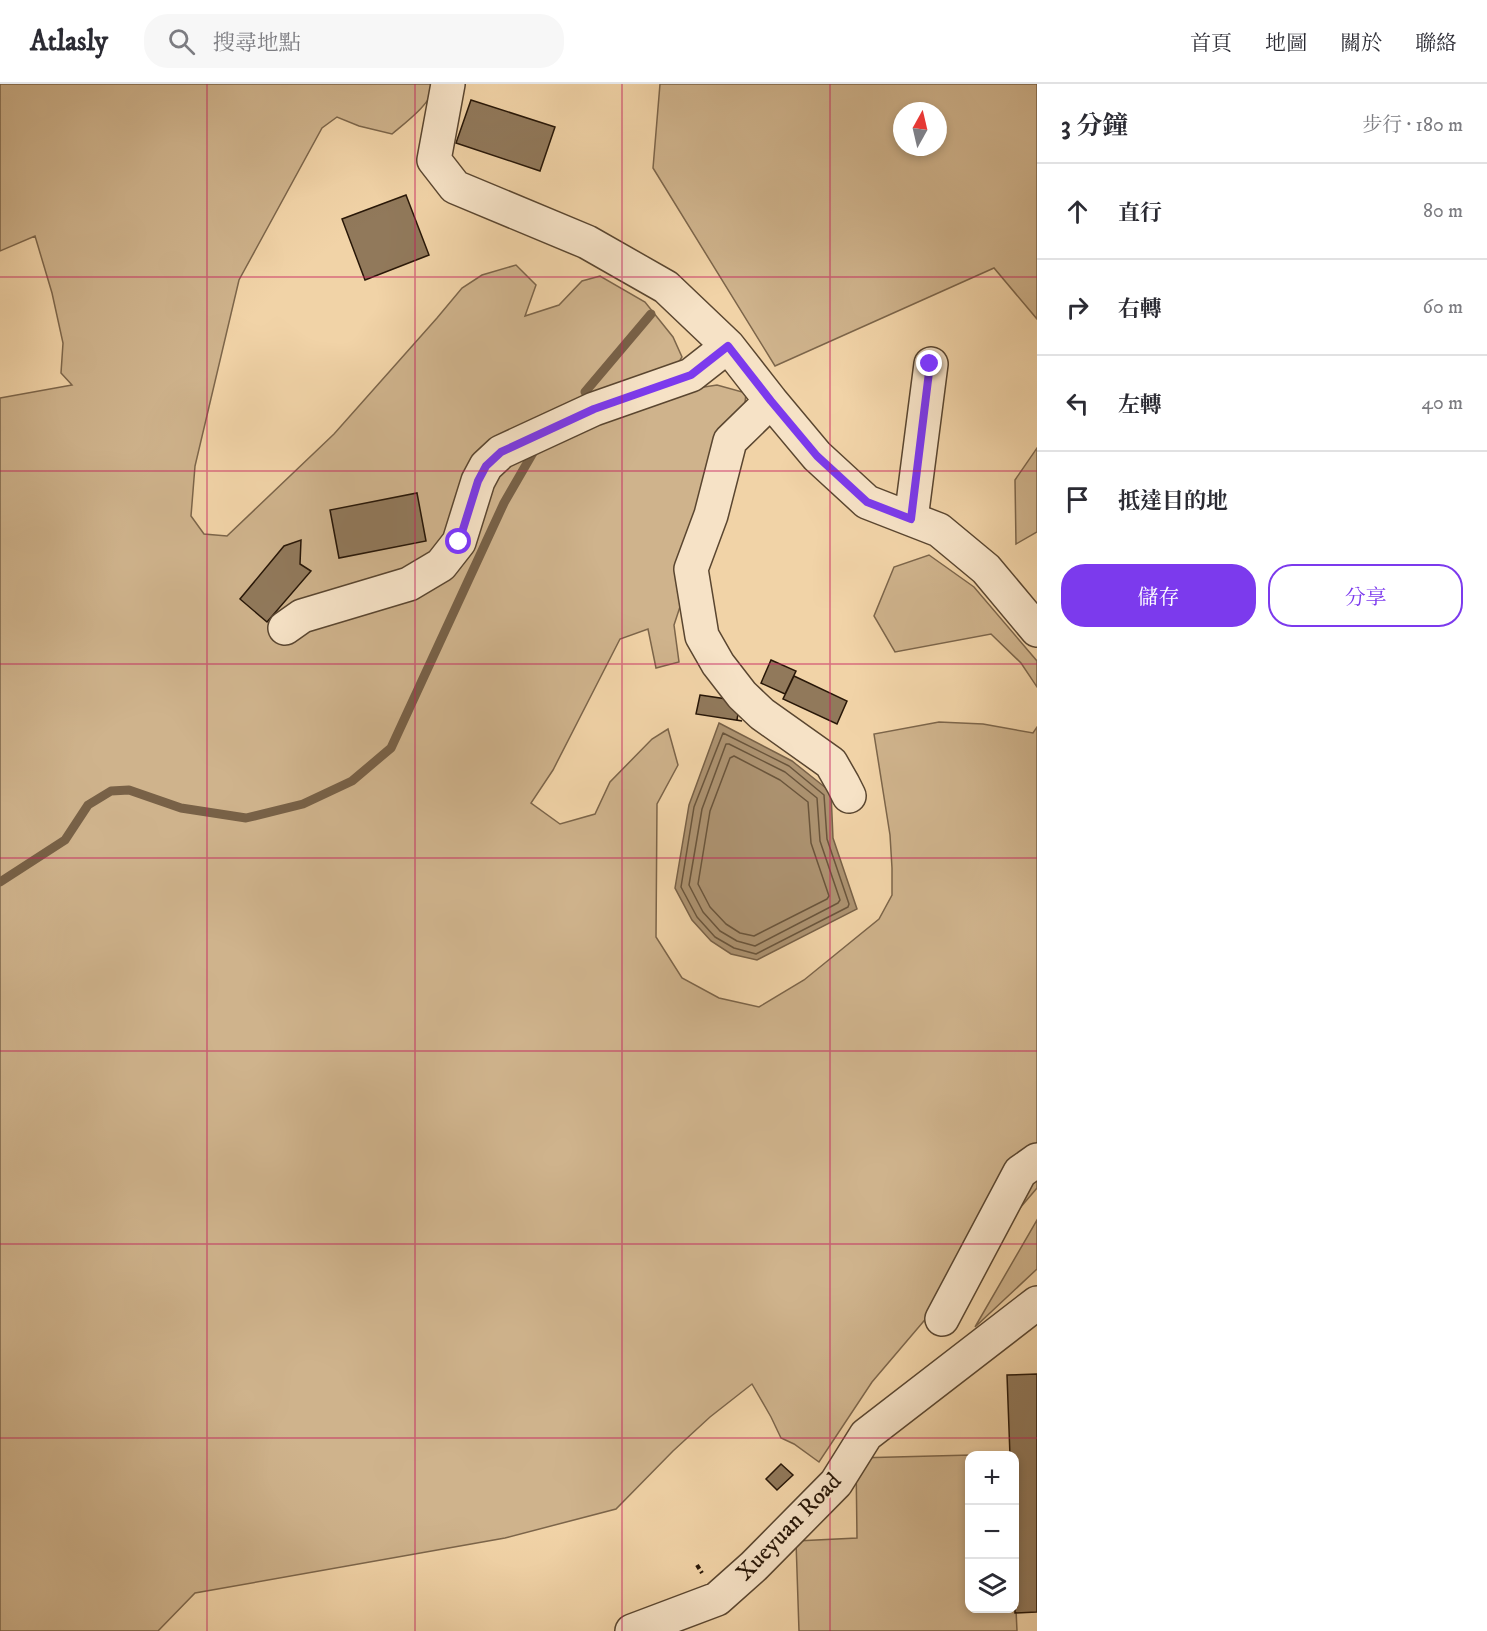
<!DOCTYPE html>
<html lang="zh-TW">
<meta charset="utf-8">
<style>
body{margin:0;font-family:"IM FELL DW Pica","Noto Serif TC",serif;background:#f7f7f7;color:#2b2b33}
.controls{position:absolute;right:18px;bottom:18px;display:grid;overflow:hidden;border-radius:12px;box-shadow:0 3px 9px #0003}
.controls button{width:54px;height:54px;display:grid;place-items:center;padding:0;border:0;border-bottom:2px solid #e1e1e2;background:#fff;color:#2b2b33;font:30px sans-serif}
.compass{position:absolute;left:893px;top:18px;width:54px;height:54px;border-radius:50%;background:#fff;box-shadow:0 3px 9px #0003;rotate:8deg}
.stop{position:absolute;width:18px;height:18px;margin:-14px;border:4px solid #7c3aed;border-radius:50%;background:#fff}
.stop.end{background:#7c3aed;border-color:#fff;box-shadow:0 2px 6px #0008}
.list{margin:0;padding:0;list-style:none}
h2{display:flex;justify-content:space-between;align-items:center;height:78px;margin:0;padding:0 24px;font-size:26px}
h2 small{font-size:20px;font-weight:400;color:#7c7c81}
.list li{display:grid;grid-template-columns:39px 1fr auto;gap:18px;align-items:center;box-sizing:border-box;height:96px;padding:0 24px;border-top:2px solid #e1e1e2}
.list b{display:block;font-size:22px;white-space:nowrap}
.list em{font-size:20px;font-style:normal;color:#7c7c81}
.actions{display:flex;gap:12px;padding:18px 24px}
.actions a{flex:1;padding:14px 0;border:2px solid #7c3aed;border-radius:24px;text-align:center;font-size:21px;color:#7c3aed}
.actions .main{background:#7c3aed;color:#fff}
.icon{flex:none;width:33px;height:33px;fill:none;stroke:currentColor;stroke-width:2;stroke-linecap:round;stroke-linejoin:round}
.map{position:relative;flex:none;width:1037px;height:1547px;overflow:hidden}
header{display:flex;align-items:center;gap:36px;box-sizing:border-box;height:84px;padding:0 30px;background:#fff;border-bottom:2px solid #e1e1e2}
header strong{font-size:28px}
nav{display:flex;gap:33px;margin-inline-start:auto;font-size:21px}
.search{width:420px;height:54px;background:#f7f7f7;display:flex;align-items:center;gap:15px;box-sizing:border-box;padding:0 21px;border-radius:24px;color:#7c7c81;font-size:22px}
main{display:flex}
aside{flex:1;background:#fff}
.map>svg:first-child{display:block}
.green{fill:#cfb38c;stroke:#7c654a;stroke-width:1.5;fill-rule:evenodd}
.water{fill:#ad9371;stroke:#786147;stroke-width:1.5}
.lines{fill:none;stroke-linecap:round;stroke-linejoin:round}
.shore{stroke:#6a553c;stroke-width:1.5}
.stream{stroke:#786147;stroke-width:9}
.building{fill:#91795b;stroke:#281708;stroke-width:1.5}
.minor-casing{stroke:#5a4630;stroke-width:36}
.path{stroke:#281708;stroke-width:4;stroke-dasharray:4.5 3;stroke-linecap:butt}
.minor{stroke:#f6e2c6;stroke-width:33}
.route{stroke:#7c3aed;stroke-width:8}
.grid{fill:none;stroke:#c2185b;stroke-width:1.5;stroke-opacity:0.55}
.labels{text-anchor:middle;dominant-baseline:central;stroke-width:4.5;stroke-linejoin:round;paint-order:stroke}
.street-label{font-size:24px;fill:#281708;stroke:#f6e2c6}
</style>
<header>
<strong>Atlasly</strong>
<div class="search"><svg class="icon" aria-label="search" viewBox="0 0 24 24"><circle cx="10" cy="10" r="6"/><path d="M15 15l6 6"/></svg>搜尋地點</div>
<nav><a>首頁</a><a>地圖</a><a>關於</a><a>聯絡</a></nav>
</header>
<main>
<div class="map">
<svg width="1037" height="1547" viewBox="0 0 1037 1547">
<rect width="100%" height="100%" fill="#f1d3a7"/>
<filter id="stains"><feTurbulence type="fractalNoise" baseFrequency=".00333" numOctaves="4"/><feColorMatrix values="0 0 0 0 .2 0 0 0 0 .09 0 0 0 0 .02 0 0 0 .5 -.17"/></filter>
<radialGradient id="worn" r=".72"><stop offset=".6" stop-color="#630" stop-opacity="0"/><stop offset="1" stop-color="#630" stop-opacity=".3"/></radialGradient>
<path class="green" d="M0,0H437C428,22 410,35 392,50L359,42L337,33L322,44L239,196L195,382L191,432L204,450L227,452L334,350L437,234L462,204L482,191L516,181L536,201L525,232L559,221L582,197L600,192L645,218L673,253L682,273L671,291L639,313L717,301L746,309L744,328L674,541L679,578L656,584L648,545L620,555L553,686L531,719L560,740L595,730L610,698L652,655L668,645L678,681L657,720L656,853L682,894L719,914L759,923L804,896L879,835L892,811V784L890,751L874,650L939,638L983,640L1033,649L1037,643V1104L872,1298L819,1378L794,1360L781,1354L771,1333L752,1300L710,1333L673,1367L616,1425L505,1454L195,1509L158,1547H0V314L72,301L61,289L63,259L52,209L35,152L0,167Z
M660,0H1037V235L994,184L775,282L653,84ZM902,27H938V63H902Z
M1037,364V448L1016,460L1015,396Z
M929,471L974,503L1037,577V603L1021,579L991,550L895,568L874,532L894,483Z
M1037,1136V1185L975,1243Z
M1010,1370V1372H970V1524H1014L1015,1504L1017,1547H799L796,1457L857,1454L856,1374Z"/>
<path class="water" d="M719,639L792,677L831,708L833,754L857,825L757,876L731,870L711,857L692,836L675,804L689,721Z"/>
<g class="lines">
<path class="shore" d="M723,649L789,682L824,711L827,755L849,820L848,823L756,870L734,864L715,853L697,833L681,803L694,723Z
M726,660H729L785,688L817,714L820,757L840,816L838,819L755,862L737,857L720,847L703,828L689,801L702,725Z
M734,672L780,696L808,718L811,759L829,812L827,815L754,852L740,849L726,840L710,823L698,800L710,727L730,674Z"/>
<path class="stream" d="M585,308L651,230
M0,798L65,756L88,721L111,707L129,706L181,724L246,734L303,720L352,697L391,664L504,419L534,367"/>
</g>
<path class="building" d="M471,16L555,43L540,87L456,59Z
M406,111L429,171L365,196L342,135Z
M417,409L426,457L339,474L330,426Z
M301,456L300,480L311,487L267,538L240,515L284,462Z
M771,576L796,587L785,610L761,599Z
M794,592L847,617L837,640L783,615Z
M700,611L740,617L737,636L742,637L696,630Z
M1037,1290V1528L1015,1529L1014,1372H1010L1007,1291Z
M781,1380L793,1391L777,1406L766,1395Z"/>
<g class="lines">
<defs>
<path id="minor" d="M448,0L434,76L455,103L587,158L666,203L728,262L771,317L817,372L867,418L939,446L986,485L1037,546
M771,317L730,357L711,431L691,485L702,552L718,580L742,611L762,630L831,679L843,700L849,712
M911,435L931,280
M285,544L302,532L409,500L441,481L459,458L478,397L486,382L501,368L594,325L691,291L728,262
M942,1235L1020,1088L1037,1076
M632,1547L717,1515L754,1482L836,1399L866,1351L1037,1219"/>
</defs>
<use href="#minor" class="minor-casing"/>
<path class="path" d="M697,1481L702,1489"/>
<use href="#minor" class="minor"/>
</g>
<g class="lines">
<path class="route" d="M459,458L478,397L486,382L501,368L594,325L691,291L728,262L771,317L817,372L867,418L911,435L930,280"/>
</g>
<path class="grid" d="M207,0V1547M415,0V1547M622,0V1547M830,0V1547M0,193H1037M0,387H1037M0,580H1037M0,774H1037M0,967H1037M0,1160H1037M0,1354H1037"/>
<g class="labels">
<g class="street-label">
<text transform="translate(789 1443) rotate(-46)">Xueyuan Road</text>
</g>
</g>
<rect width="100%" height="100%" filter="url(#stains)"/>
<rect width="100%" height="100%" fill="url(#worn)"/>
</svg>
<div class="controls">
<button>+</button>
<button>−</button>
<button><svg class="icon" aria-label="layers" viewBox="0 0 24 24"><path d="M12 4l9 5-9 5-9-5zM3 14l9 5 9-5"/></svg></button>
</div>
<svg class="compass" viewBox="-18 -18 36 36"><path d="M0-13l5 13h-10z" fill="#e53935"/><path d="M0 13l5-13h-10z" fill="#7c7c81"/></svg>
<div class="stop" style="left:459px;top:458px"></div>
<div class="stop end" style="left:930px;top:280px"></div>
</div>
<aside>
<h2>3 分鐘<small>步行 · 180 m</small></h2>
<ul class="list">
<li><svg class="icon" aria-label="ahead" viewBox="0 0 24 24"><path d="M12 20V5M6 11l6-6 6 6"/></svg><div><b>直行</b></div><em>80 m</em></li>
<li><svg class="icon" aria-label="right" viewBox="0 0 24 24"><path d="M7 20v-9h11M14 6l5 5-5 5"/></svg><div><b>右轉</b></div><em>60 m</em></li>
<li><svg class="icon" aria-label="left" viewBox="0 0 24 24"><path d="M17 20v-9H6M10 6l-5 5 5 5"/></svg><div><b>左轉</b></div><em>40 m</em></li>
<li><svg class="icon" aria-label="arrive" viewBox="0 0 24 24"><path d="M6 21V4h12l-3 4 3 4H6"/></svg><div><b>抵達目的地</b></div></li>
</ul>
<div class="actions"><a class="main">儲存</a><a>分享</a></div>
</aside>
</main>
